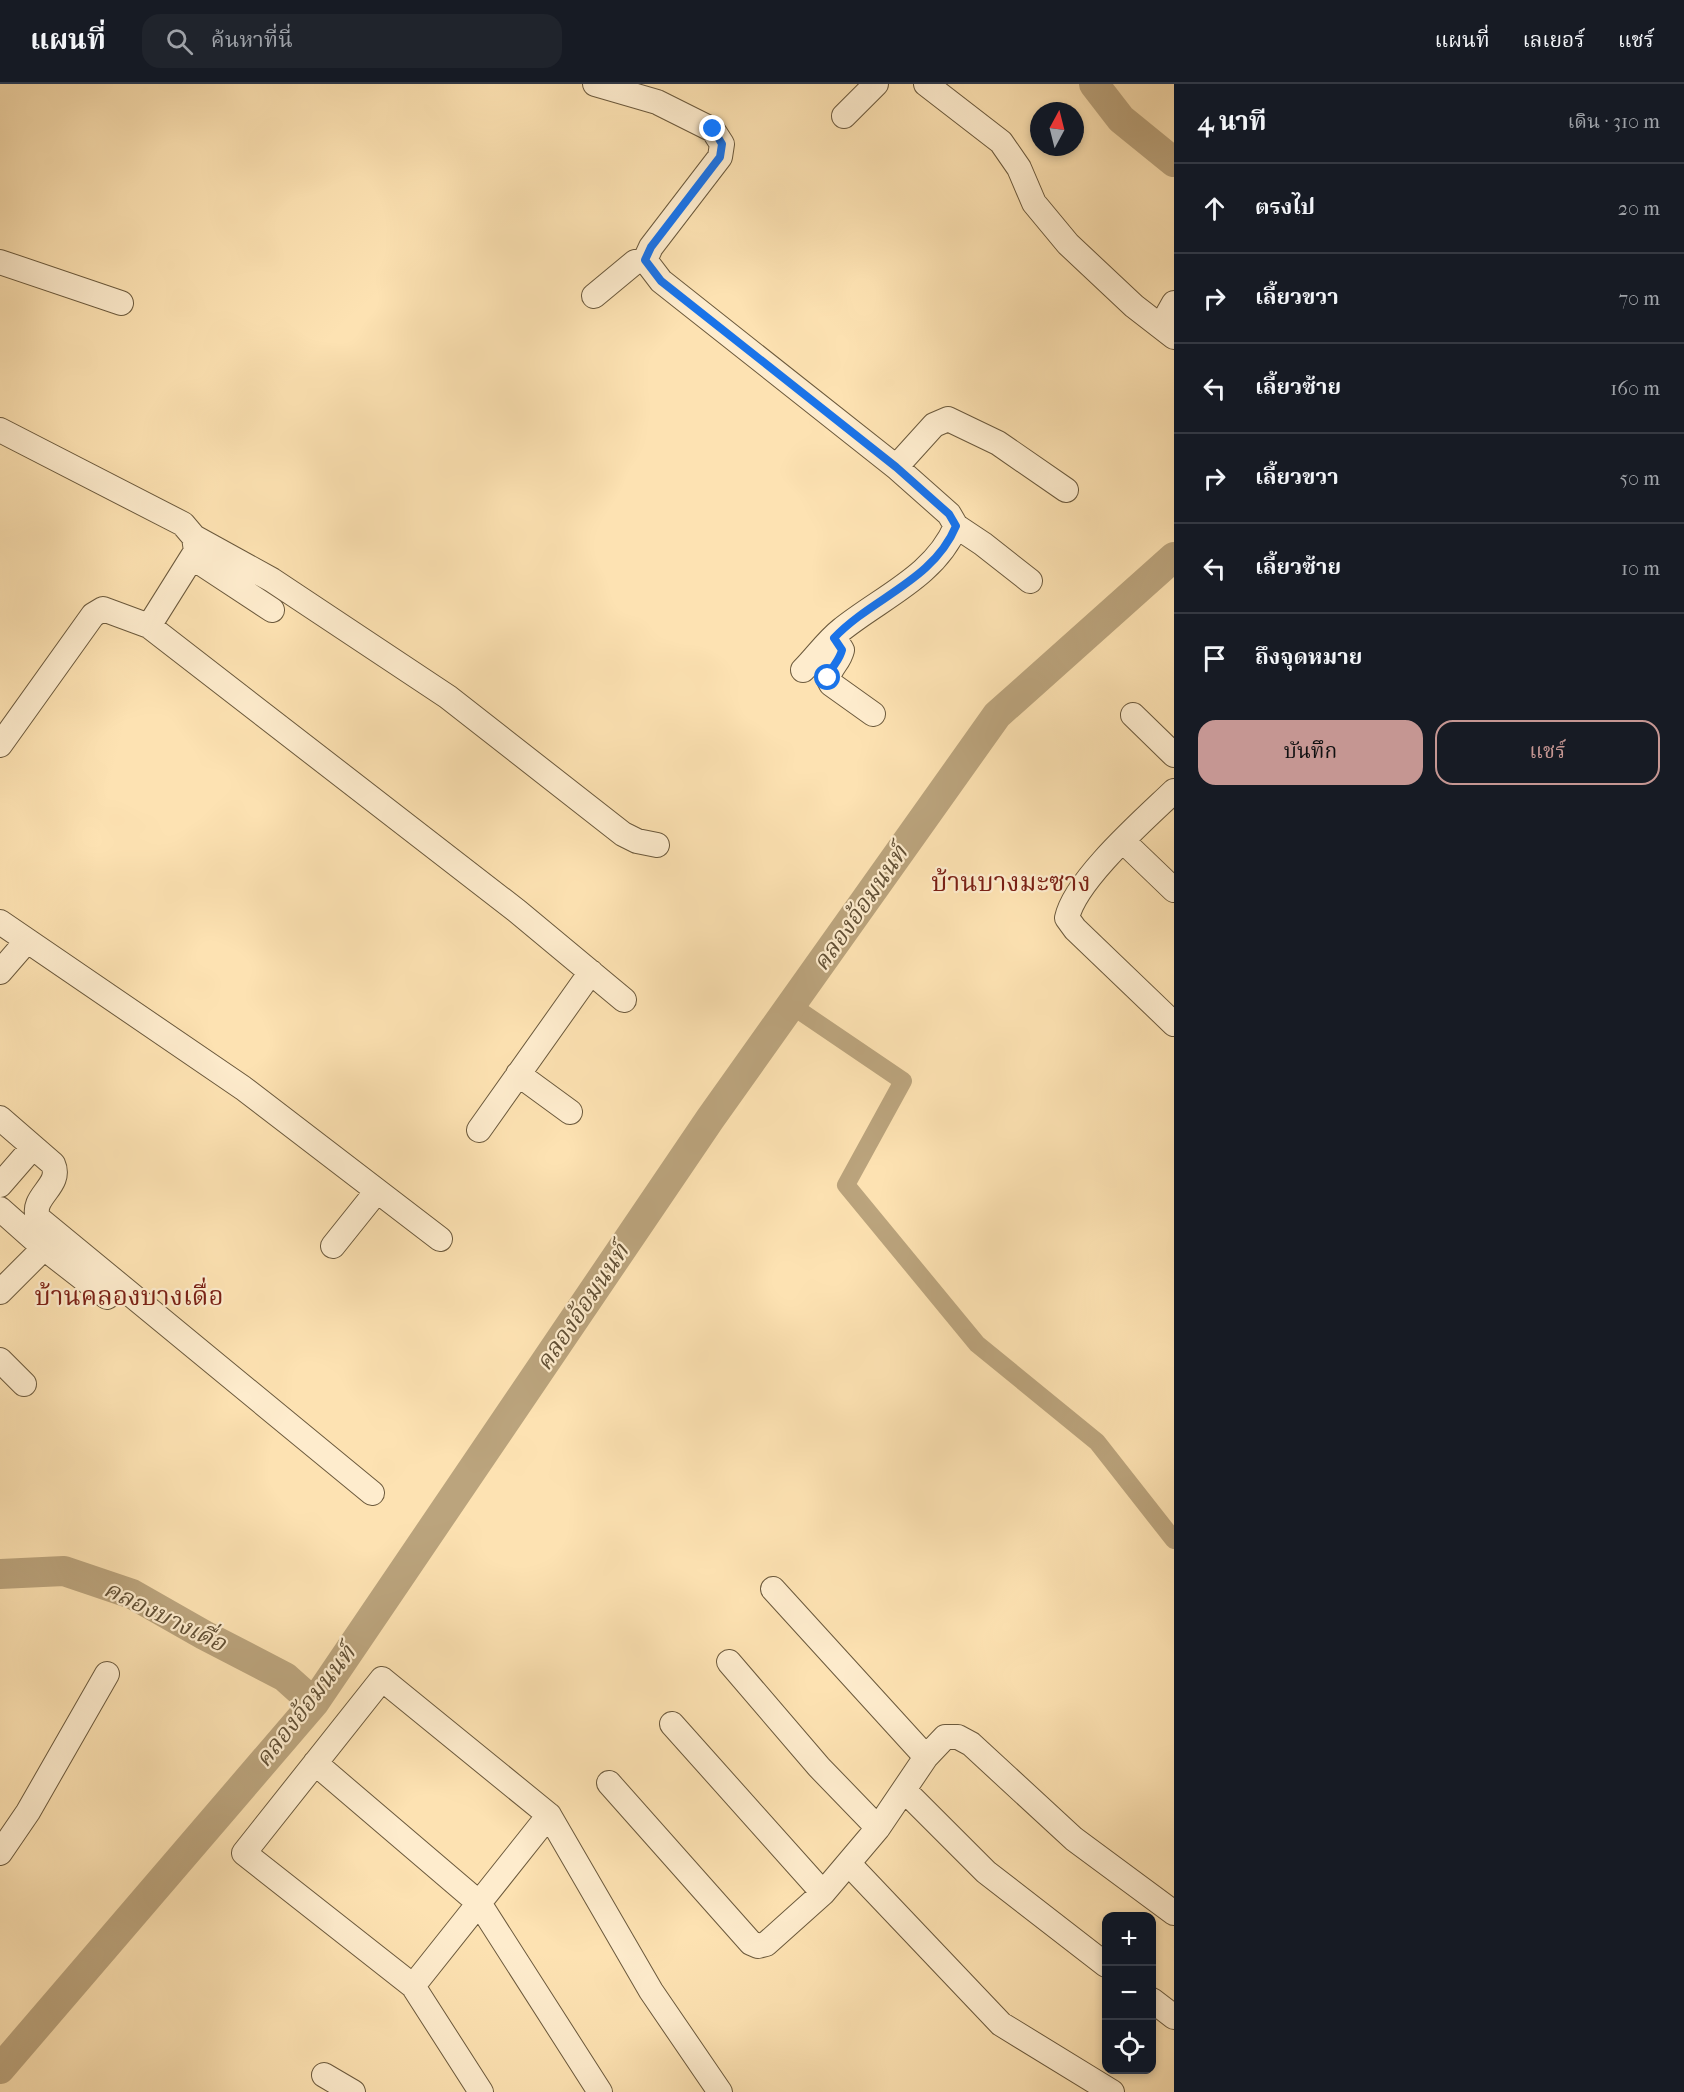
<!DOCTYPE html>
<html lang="th">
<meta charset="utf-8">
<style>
body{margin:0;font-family:"IM FELL French Canon","Noto Serif Thai",serif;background:#20242c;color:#f1f3f6}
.controls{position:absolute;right:18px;bottom:18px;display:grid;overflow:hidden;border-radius:12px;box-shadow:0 3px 9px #0003}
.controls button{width:54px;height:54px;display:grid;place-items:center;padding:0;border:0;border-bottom:2px solid #363941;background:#171b24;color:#f1f3f6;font:30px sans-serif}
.compass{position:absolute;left:1030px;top:18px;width:54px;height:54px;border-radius:50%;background:#171b24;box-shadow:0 3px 9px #0003;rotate:7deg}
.stop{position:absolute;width:18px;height:18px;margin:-14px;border:4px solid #1a73e8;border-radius:50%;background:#fff}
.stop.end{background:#1a73e8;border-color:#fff;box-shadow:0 2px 6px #0008}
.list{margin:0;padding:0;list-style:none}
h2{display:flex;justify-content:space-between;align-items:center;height:78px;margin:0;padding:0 24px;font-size:26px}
h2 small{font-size:20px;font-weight:400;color:#9ea1a6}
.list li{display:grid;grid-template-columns:39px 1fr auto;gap:18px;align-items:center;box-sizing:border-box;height:90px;padding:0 24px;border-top:2px solid #363941}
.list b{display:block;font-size:22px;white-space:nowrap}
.list em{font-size:20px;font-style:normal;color:#9ea1a6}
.actions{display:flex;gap:12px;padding:18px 24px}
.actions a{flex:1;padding:14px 0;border:2px solid #c59692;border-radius:18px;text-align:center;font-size:21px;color:#c59692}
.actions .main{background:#c59692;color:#111}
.icon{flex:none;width:33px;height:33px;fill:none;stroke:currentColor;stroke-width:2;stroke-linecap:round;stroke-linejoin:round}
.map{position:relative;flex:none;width:1174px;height:2008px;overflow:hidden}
header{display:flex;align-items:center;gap:36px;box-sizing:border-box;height:84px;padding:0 30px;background:#171b24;border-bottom:2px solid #363941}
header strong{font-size:28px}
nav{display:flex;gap:33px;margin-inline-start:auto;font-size:21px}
.search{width:420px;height:54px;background:#20242c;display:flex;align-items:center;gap:15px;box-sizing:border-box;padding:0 21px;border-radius:18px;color:#9ea1a6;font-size:22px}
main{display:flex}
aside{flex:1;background:#171b24}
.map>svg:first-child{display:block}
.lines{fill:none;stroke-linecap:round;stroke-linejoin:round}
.canal{stroke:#bba47d;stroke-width:18}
.river{stroke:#bba47d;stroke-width:30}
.minor-casing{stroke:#6b593c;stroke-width:26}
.minor{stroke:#feeccd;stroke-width:24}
.route{stroke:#1a73e8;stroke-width:8}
.labels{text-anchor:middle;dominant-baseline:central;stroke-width:4.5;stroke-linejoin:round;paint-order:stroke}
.water-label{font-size:24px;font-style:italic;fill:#614f34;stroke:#feeccd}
.quarter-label{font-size:26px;fill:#7a1f14;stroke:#feeccd}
</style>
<header>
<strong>แผนที่</strong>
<div class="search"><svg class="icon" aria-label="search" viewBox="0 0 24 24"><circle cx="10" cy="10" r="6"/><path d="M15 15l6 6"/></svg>ค้นหาที่นี่</div>
<nav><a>แผนที่</a><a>เลเยอร์</a><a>แชร์</a></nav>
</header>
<main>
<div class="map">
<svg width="1174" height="2008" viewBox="0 0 1174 2008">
<rect width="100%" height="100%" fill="#fde2b2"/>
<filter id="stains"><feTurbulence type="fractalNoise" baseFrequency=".00333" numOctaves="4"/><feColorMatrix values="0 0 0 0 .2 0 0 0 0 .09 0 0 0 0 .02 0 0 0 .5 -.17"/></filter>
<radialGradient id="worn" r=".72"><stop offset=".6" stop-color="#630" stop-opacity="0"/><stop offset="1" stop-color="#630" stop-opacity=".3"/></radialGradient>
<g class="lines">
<path class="canal" d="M791,921L903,997L846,1101L977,1260L1097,1358L1174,1456"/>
<path class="river" d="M1094,0L1121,35L1174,78
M0,1490L64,1487L132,1510L204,1551L285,1593L314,1619
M0,1985L314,1619L710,1035L997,631L1174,473"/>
<defs>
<path id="minor" d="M595,0L657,18L713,46L722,60L720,73L651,163L645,176L661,197L896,383L949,430L956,442C935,492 882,513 841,546C827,557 816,573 803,586
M926,0L1001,58L1019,84L1034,119L1068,160L1134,222L1174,253
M844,32L876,0
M0,178L121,219
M594,212L635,178L645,176
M1161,242L1174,219
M0,346L183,440L194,453L196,467L149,542L103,525L93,531L0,661
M896,383L934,341L948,335L998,359L1066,406
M956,442L983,460L1030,497
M194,453L272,496L448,613L623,750L637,757L657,761
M193,474L272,526
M149,542L517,827L624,916
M834,553L842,566C839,578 831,582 828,594L831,600L873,630
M1133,631L1174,671
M1174,707C1145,735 1075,796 1067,834L1075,845L1174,940
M1123,757L1174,806
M0,838L243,1004L440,1155
M0,888L26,858
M518,990L570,1028
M0,1034L53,1080C63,1102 30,1112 38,1134L372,1409
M479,1046L591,888
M0,1101L33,1063
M0,1125L44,1164L107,1213
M333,1162L377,1107
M0,1208L44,1164
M0,1276L24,1300
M729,1578L819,1683L878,1744
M672,1640L823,1809L878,1744L926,1673L773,1505
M926,1673L945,1653H958L971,1660L1074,1755L1174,1829
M315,1679L479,1819L600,2008
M609,1699L751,1859L758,1862L766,1860L823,1809
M904,1706L986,1788L1106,1881
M0,1769L28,1728L107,1590
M849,1780L1001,1940L1112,2008
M413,1902L549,1731
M1152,1916L1174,1933
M324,1991L353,2008
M481,2008L413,1902L244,1769L382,1595L549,1731L651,1907L720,2008"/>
</defs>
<use href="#minor" class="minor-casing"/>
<use href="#minor" class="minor"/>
</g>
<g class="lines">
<path class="route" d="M713,45L722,60L720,73L651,163L645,176L661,197L896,383L949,430L956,442C933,497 873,513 834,554L842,566C839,578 831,582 828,594"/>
</g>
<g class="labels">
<g class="water-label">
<text transform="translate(860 824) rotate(-55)">คลองอ้อมนนท์</text>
<text transform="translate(582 1223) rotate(-56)">คลองอ้อมนนท์</text>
<text transform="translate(165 1532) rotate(26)">คลองบางเดื่อ</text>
<text transform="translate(305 1622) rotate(-52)">คลองอ้อมนนท์</text>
</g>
<g class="quarter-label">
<text x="1011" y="798">บ้านบางมะซาง</text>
<text x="129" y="1212">บ้านคลองบางเดื่อ</text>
</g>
</g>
<rect width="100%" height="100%" filter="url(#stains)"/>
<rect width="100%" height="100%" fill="url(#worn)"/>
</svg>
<div class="controls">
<button>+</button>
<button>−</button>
<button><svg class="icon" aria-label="locate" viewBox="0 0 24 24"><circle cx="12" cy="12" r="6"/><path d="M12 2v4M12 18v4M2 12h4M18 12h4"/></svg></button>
</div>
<svg class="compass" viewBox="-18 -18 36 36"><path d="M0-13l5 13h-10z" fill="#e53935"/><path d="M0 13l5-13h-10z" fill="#9ea1a6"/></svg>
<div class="stop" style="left:828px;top:594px"></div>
<div class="stop end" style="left:713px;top:45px"></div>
</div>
<aside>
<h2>4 นาที<small>เดิน · 310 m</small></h2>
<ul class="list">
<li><svg class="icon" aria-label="ahead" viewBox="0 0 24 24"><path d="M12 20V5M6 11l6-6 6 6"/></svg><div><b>ตรงไป</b></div><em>20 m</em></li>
<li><svg class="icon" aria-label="right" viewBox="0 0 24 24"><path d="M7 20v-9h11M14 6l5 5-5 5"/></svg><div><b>เลี้ยวขวา</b></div><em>70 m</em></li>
<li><svg class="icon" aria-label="left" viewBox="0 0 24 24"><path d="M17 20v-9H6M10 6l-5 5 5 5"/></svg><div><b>เลี้ยวซ้าย</b></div><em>160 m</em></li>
<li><svg class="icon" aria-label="right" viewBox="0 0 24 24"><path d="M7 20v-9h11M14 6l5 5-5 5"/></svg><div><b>เลี้ยวขวา</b></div><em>50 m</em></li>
<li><svg class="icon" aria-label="left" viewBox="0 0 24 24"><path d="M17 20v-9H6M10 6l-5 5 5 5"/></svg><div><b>เลี้ยวซ้าย</b></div><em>10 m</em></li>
<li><svg class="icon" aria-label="arrive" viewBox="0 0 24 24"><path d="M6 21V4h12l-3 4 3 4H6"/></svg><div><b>ถึงจุดหมาย</b></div></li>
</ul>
<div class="actions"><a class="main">บันทึก</a><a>แชร์</a></div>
</aside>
</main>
